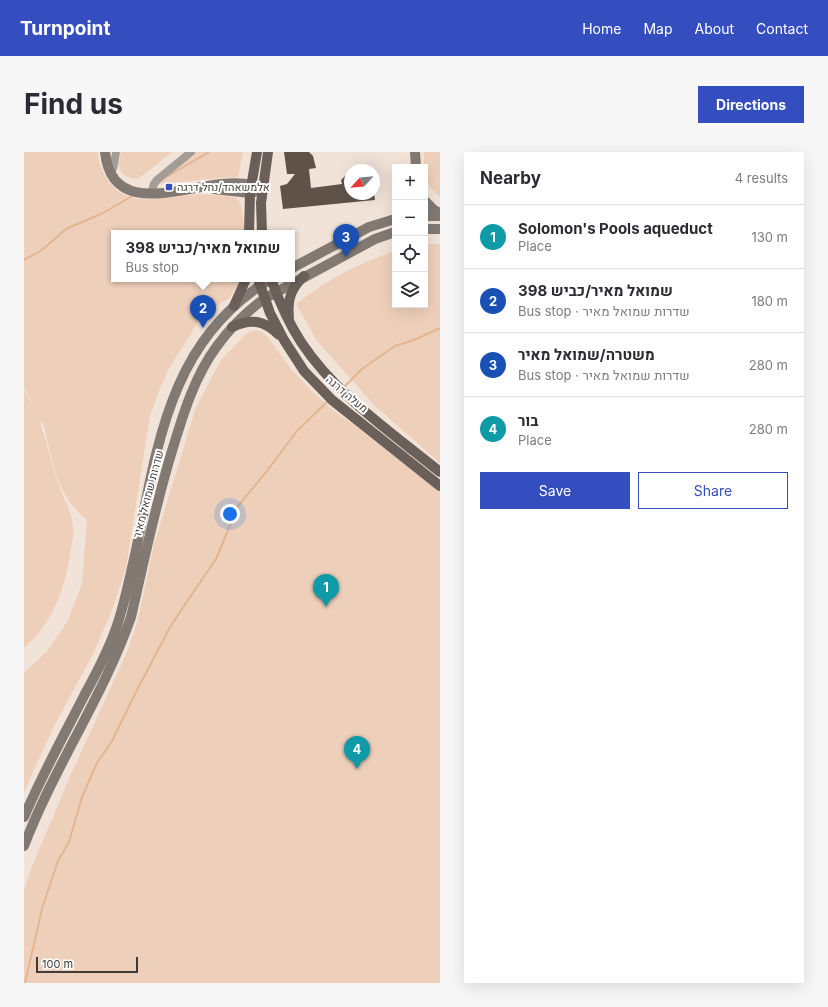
<!DOCTYPE html>
<meta charset="utf-8">
<style>
body{margin:0;font-family:Inter,Heebo,sans-serif;background:#f7f7f7;color:#2b2b33}
.controls{position:absolute;right:12px;top:12px;display:grid;overflow:hidden;border-radius:0px;box-shadow:0 4px 16px #0002}
.controls button{width:36px;height:36px;display:grid;place-items:center;padding:0;border:0;border-bottom:1px solid #e1e1e2;background:#fff;color:#2b2b33;font:20px sans-serif}
.compass{position:absolute;left:320px;top:12px;width:36px;height:36px;border-radius:50%;background:#fff;box-shadow:0 4px 16px #0002;rotate:244deg}
.scale{position:absolute;left:12px;bottom:10px;width:102px;box-sizing:border-box;padding-left:4px;border:2px solid #413b37;border-top:0;font-size:11px;line-height:14px;white-space:nowrap;color:#413b37;-webkit-text-stroke:3px #fff;paint-order:stroke}
.you{position:absolute;left:206px;top:362px;width:14px;height:14px;margin:-10px;border:3px solid #fff;border-radius:50%;background:#1a73e8;box-shadow:0 0 0 6px #1a73e833}
.badge{display:grid;place-items:center;width:26px;height:26px;border-radius:50%;background:#344dbf;color:#fff;font-size:13px;font-weight:700}
.pin{position:absolute;translate:-50% -33px;filter:drop-shadow(0 1px 2px #0008)}
.pin::after{content:'';position:absolute;top:21px;width:14px;height:12px;background:inherit;clip-path:polygon(0 0,100% 0,50% 100%)}
.popup{position:absolute;left:87px;top:78px;width:184px;height:52px;box-sizing:border-box;display:grid;place-content:center;border-radius:0px;background:#fff;filter:drop-shadow(0 1px 3px #0005);font-size:13px;white-space:nowrap;color:#7c7c81}
.popup b{font-size:15px;color:#2b2b33}
.popup::after{content:'';position:absolute;left:50%;top:100%;margin-left:-8px;border:8px solid transparent;border-top-color:#fff}
.list{margin:0;padding:0;list-style:none}
h2{display:flex;justify-content:space-between;align-items:center;height:52px;margin:0;padding:0 16px;font-size:17px}
h2 small{font-size:13px;font-weight:400;color:#7c7c81}
.list li{display:grid;grid-template-columns:26px 1fr auto;gap:12px;align-items:center;box-sizing:border-box;height:64px;padding:0 16px;border-top:1px solid #e1e1e2}
.list b{display:block;font-size:15px;white-space:nowrap}
.list p{margin:0;font-size:13px;white-space:nowrap;color:#7c7c81}
.list em{font-size:13px;font-style:normal;color:#7c7c81}
.actions{display:flex;gap:8px;padding:12px 16px}
.actions a{flex:1;padding:9px 0;border:1px solid #344dbf;border-radius:0px;text-align:center;font-size:14px;color:#344dbf}
.actions .main{background:#344dbf;color:#fff}
.icon{flex:none;width:22px;height:22px;fill:none;stroke:currentColor;stroke-width:2;stroke-linecap:round;stroke-linejoin:round}
.map{position:relative;flex:none;width:416px;height:831px;overflow:hidden;border-radius:0px}
header{display:flex;align-items:center;gap:24px;box-sizing:border-box;height:56px;padding:0 20px;background:#344dbf;color:#fff}
header strong{font-size:19px}
nav{display:flex;gap:22px;margin-inline-start:auto;font-size:14px}
.intro{display:flex;align-items:center;justify-content:space-between;box-sizing:border-box;height:96px;padding:0 24px}
h1{margin:0;font-size:28px}
.button{padding:10px 18px;border-radius:0px;background:#344dbf;color:#fff;font-size:14px;font-weight:700}
main{display:flex;gap:24px;padding:0 24px}
aside{flex:1;background:#fff;border-radius:0px;box-shadow:0 4px 16px #0002}
.map>svg:first-child{display:block}
.green{fill:#eed0ba}
.lines{fill:none;stroke-linecap:round;stroke-linejoin:round}
.stream{stroke:#e3b591;stroke-width:2}
.building{fill:#5f5249}
.street{stroke:#a39d98;stroke-width:8}
.secondary{stroke:#827973;stroke-width:10}
.primary{stroke:#6b6059;stroke-width:10}
.poi-dot{fill:#344dbf;stroke:#fff;stroke-width:1.5}
.labels{text-anchor:middle;dominant-baseline:central;stroke-width:4;stroke-linejoin:round;paint-order:stroke}
.poi-label{font-size:11px;fill:#413b37;stroke:#fff;text-anchor:start}
.street-label{font-size:11px;fill:#413b37;stroke:#fff}
</style>
<header>
<strong>Turnpoint</strong>
<nav><a>Home</a><a>Map</a><a>About</a><a>Contact</a></nav>
</header>
<div class="intro"><h1>Find us</h1><a class="button">Directions</a></div>
<main>
<div class="map">
<svg width="416" height="831" viewBox="0 0 416 831">
<rect width="100%" height="100%" fill="#f2e3d8"/>
<path class="green" d="M0,0H74C74,11 78,19 84,28C102,57 138,45 166,43C175,42 185,43 194,43C201,44 209,43 214,48C219,53 220,74 221,81H90V127H216L210,139L205,146L178,164L144,218L135,239L126,264L102,416L88,458L70,500L29,576L0,640V521L22,500L43,470L58,432L63,368C39,349 31,323 25,295C22,286 22,275 17,268C16,277 20,281 22,289C27,310 33,329 41,349L43,351C45,358 48,366 49,374C51,381 48,389 47,396C42,434 30,470 0,496V238L12,259L0,235Z
M97,0H148L122,21L113,27C94,24 93,17 97,0Z
M172,0H219L214,25C187,26 160,30 134,32Z
M400,0H416V45C399,31 400,20 400,0Z
M401,92H416V311L350,253L293,189L272,152C301,129 336,110 371,99V153H401Z
M232,178L238,180L243,184L267,217L291,242L310,259L330,273L416,340V831H0V738L7,717L47,622L103,500L114,467L130,392L172,255L197,208L221,183L227,179Z"/>
<g class="lines">
<path class="stream" d="M144,24L185,0
M0,108L18,98L42,77L79,61L110,43
M319,236L338,217L371,194L390,188L414,177H416
M1,831L19,753L34,709L45,690L58,645L73,611L88,589L112,540L145,477L160,454L192,407L214,354L243,319L273,279L305,248"/>
</g>
<path class="building" d="M260,0H285L289,4L292,16L285,17L287,36L318,32L317,28L326,19V42H350L351,48L259,57L256,34L263,32L271,22H263Z"/>
<g class="lines">
<path class="street" d="M87,22L90,13L92,0
M127,42L130,32L133,28L167,0"/>
<path class="secondary" d="M81,0C89,77 181,21 227,33C230,34 234,36 238,38
M391,0L392,15
M190,37L226,41L234,39
M401,49L410,58L416,61
M401,64H416
M401,77H416
M268,116L345,75L371,67
M0,665C18,623 40,583 61,542C72,522 83,501 91,479C100,455 105,428 111,403C133,297 144,188 247,127
M0,694C30,615 79,545 107,465C120,409 131,354 148,299C159,263 170,225 193,194C207,175 222,160 240,147L351,87L371,80"/>
<path class="primary" d="M225,81L226,41L233,0
M238,81L237,51L244,0
M234,127L246,161L260,188L280,219L308,248L416,334
M247,127C255,149 264,170 277,190C312,243 367,280 416,320
M210,154L222,127
M265,165C263,148 267,136 280,124
M208,175C227,166 240,168 255,183"/>
</g>
<rect class="poi-dot" x="141" y="31" width="8" height="8" rx="2"/>
<g class="labels">
<g class="poi-label">
<text x="153" y="35">אלמשאהד/נחל דרגה</text>
</g>
<g class="street-label">
<text transform="translate(323 242) rotate(40)">מעלה דרגה</text>
<text transform="translate(124 342) rotate(-75)">שדרות שמואל מאיר</text>
</g>
</g>
</svg>
<div class="controls">
<button>+</button>
<button>−</button>
<button><svg class="icon" aria-label="locate" viewBox="0 0 24 24"><circle cx="12" cy="12" r="6"/><path d="M12 2v4M12 18v4M2 12h4M18 12h4"/></svg></button>
<button><svg class="icon" aria-label="layers" viewBox="0 0 24 24"><path d="M12 4l9 5-9 5-9-5zM3 14l9 5 9-5"/></svg></button>
</div>
<svg class="compass" viewBox="-18 -18 36 36"><path d="M0-13l5 13h-10z" fill="#e53935"/><path d="M0 13l5-13h-10z" fill="#7c7c81"/></svg>
<div class="scale">100 m</div>
<div class="you"></div>
<div class="pin badge" style="left:302px;top:455px;background:#0f9aa8">1</div>
<div class="pin badge" style="left:179px;top:176px;background:#1a4fb4">2</div>
<div class="popup"><b>שמואל מאיר/כביש 398</b>Bus stop</div>
<div class="pin badge" style="left:322px;top:105px;background:#1a4fb4">3</div>
<div class="pin badge" style="left:333px;top:617px;background:#0f9aa8">4</div>
</div>
<aside>
<h2>Nearby<small>4 results</small></h2>
<ul class="list">
<li><span class="badge" style="background:#0f9aa8">1</span><div><b>Solomon's Pools aqueduct</b><p>Place</p></div><em>130 m</em></li>
<li><span class="badge" style="background:#1a4fb4">2</span><div><b>שמואל מאיר/כביש 398</b><p>Bus stop · שדרות שמואל מאיר</p></div><em>180 m</em></li>
<li><span class="badge" style="background:#1a4fb4">3</span><div><b>משטרה/שמואל מאיר</b><p>Bus stop · שדרות שמואל מאיר</p></div><em>280 m</em></li>
<li><span class="badge" style="background:#0f9aa8">4</span><div><b>בור</b><p>Place</p></div><em>280 m</em></li>
</ul>
<div class="actions"><a class="main">Save</a><a>Share</a></div>
</aside>
</main>
